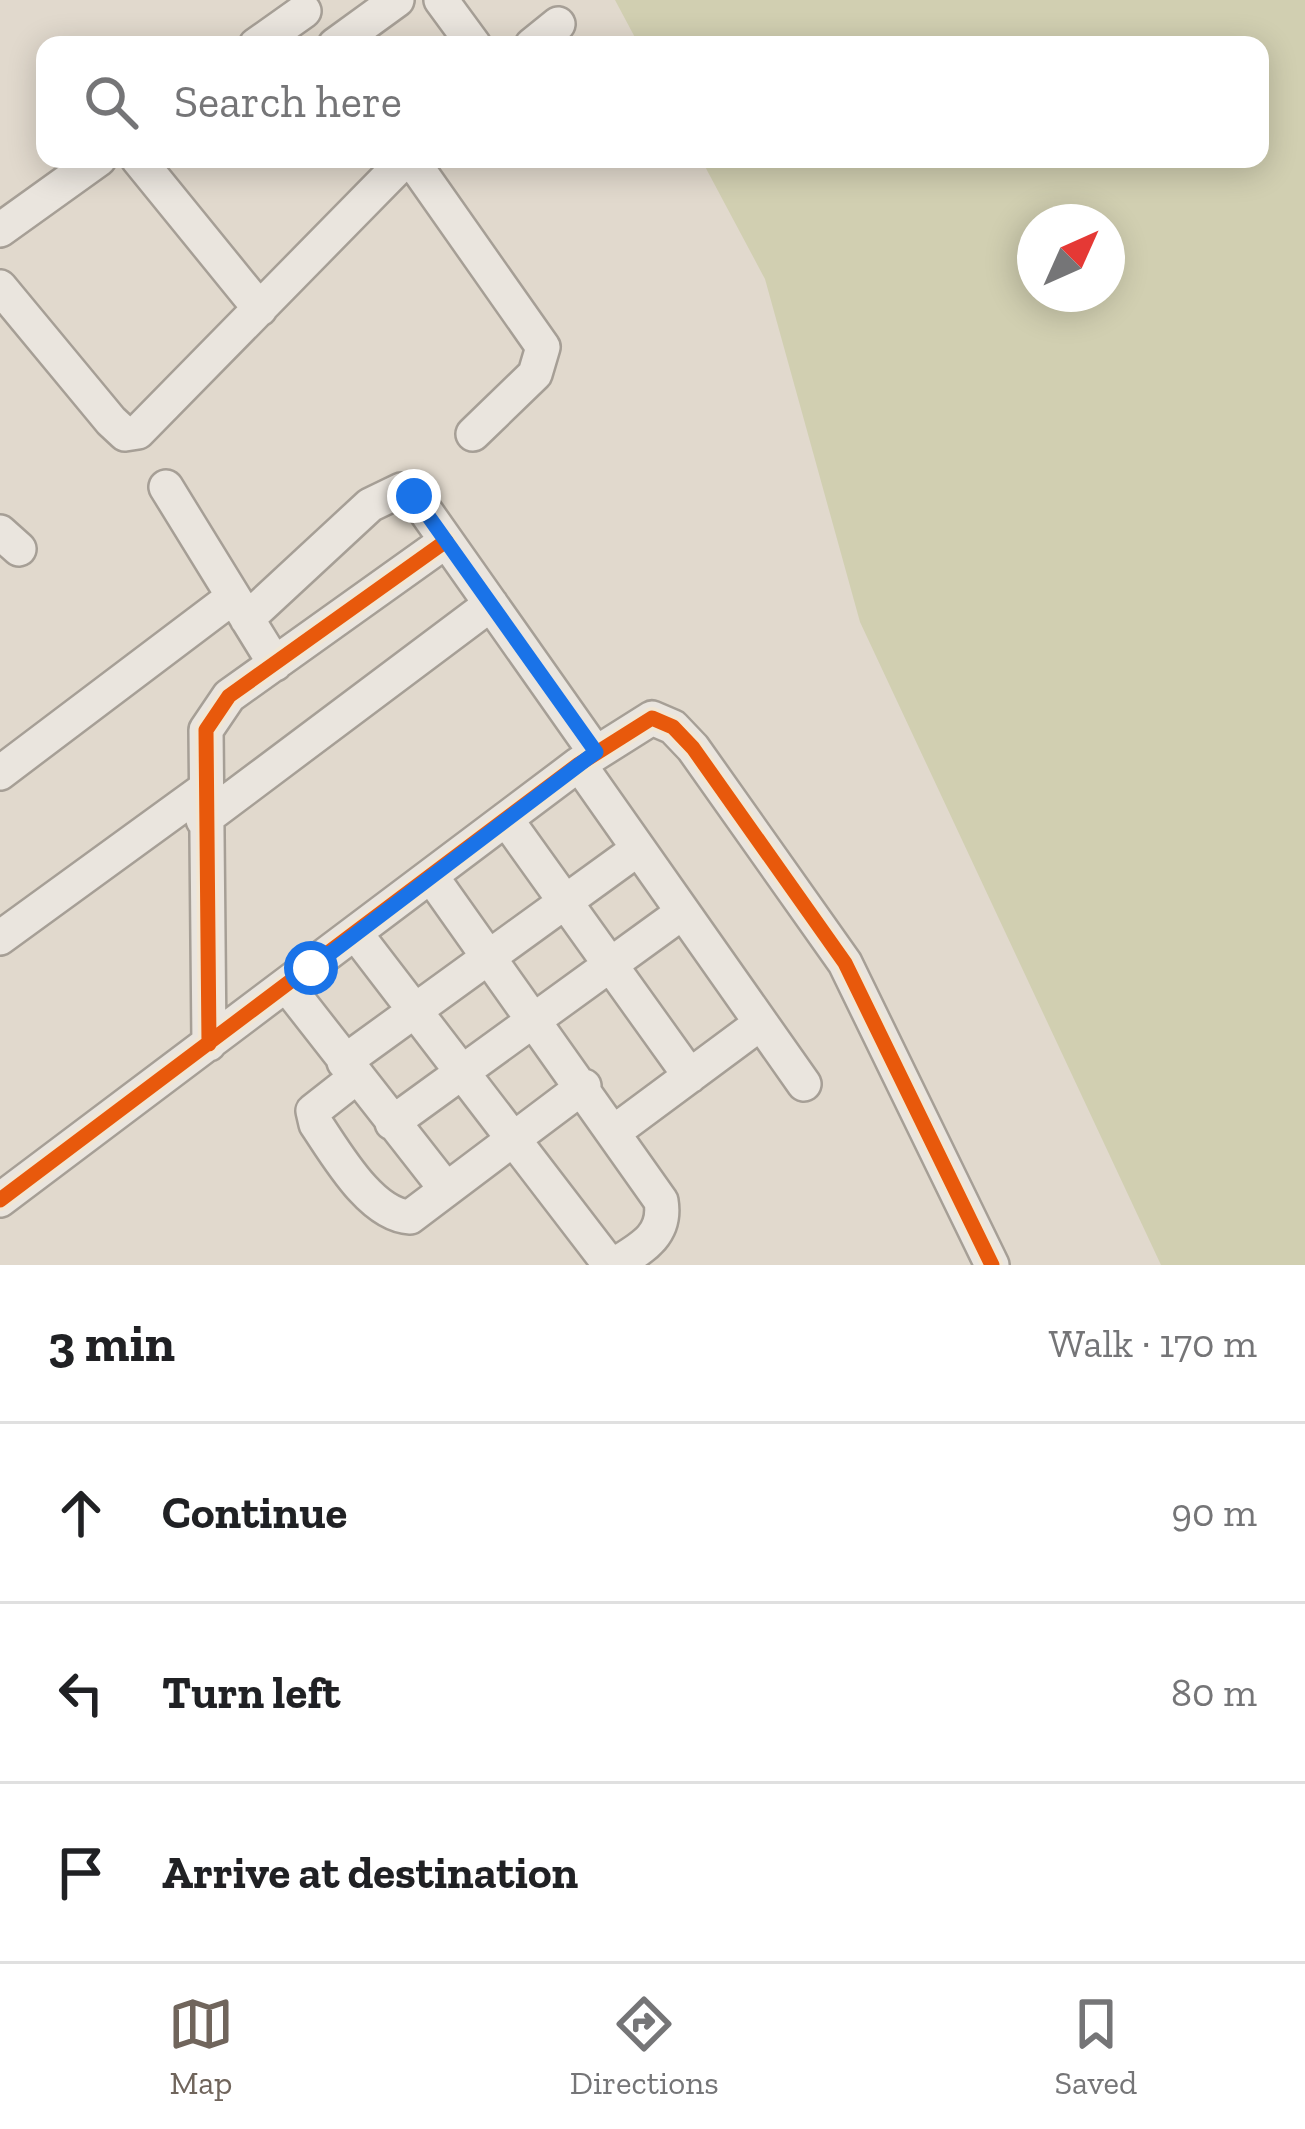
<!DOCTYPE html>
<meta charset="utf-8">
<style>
body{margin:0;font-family:"Zilla Slab",serif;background:#f6f6f6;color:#202124}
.compass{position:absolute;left:1017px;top:204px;width:108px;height:108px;border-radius:50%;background:#fff;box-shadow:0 6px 30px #0003;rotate:45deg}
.stop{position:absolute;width:36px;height:36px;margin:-27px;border:9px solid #1a73e8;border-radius:50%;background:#fff}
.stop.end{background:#1a73e8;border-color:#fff;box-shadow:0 3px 12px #0008}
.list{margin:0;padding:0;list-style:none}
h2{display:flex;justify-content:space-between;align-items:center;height:156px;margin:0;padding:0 48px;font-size:51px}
h2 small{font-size:39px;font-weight:400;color:#757577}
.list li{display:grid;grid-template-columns:78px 1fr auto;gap:36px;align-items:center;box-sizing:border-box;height:180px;padding:0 48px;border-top:3px solid #e0e0e0}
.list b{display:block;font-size:45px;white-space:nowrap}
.list em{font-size:39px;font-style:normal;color:#757577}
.icon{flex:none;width:66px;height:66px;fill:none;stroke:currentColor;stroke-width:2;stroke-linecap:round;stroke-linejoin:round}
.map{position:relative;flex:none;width:1305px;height:1265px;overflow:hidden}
.search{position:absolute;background:#fff;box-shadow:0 6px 30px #0003;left:36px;right:36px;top:36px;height:132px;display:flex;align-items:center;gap:30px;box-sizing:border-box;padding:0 42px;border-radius:24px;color:#757577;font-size:45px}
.sheet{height:696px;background:#fff}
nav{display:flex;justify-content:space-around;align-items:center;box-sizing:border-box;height:168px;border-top:3px solid #e0e0e0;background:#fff;font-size:33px;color:#757577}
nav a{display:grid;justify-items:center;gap:6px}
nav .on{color:#70655c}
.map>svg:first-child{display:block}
.green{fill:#d1cfb1;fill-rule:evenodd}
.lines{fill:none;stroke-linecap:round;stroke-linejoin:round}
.minor-casing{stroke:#a69f96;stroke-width:38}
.minor{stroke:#eae5de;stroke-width:33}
.cycleway-casing{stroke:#f1e6d3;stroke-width:22}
.cycleway{stroke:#e8590c;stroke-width:15}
.route{stroke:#1a73e8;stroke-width:15}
</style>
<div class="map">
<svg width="1305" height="1265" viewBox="0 0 1305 1265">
<rect width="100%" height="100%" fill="#e1d9cd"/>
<path class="green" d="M615,0H1305V1265H1161L860,622L765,279L701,159H1260V45H639ZM1035,222H1107V294H1035Z"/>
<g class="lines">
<defs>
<path id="minor" d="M441,0L474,45
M256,45L304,11
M335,45L397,0
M532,45L558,24
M138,159L260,309
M411,159L543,347L535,374L473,434
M0,230L99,159
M0,287L111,421L125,434L138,432L406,159
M166,487L275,664
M0,532L19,549
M247,619L370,505L401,490L424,509L595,752
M579,764L804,1084
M0,773L233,597
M506,819L690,1076
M203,820L491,604
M431,876L661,1201C667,1236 640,1249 614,1265
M356,934L610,1265
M0,938L202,791
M287,986L446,1189
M209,1044L206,730L229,696L446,541
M344,1062L638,849
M355,1078L313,1111L316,1124C337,1155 371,1215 410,1217L584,1086
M392,1123L683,912
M614,1132L761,1023
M0,1200L579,764L652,718L673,727L693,748L845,963L992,1265"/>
</defs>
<use href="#minor" class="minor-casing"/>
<use href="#minor" class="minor"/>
<defs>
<path id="cycleway" d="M209,1044L206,730L229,696L446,541
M0,1200L579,764L652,718L673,727L693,748L845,963L992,1265"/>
</defs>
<use href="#cycleway" class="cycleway-casing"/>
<use href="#cycleway" class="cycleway"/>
</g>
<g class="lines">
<path class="route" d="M311,968L596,752L414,496"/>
</g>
</svg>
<svg class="compass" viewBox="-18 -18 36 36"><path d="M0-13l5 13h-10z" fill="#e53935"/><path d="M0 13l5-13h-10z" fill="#757577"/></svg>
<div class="stop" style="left:311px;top:968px"></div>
<div class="stop end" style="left:414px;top:496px"></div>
<div class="search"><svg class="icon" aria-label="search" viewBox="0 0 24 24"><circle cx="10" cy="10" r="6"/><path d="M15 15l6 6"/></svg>Search here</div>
</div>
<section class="sheet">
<h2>3 min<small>Walk · 170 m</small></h2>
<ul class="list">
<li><svg class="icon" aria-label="ahead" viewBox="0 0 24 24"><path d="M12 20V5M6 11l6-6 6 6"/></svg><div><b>Continue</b></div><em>90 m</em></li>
<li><svg class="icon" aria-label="left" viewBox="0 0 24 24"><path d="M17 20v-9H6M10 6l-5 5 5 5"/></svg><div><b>Turn left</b></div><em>80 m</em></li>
<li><svg class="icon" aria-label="arrive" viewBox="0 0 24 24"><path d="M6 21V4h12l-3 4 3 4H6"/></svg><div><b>Arrive at destination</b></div></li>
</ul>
</section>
<nav>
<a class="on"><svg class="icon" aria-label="map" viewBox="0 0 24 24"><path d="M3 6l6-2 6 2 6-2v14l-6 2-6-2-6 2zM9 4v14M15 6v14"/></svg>Map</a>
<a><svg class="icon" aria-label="directions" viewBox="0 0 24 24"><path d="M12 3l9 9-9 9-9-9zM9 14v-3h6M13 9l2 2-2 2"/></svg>Directions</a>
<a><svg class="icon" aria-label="saved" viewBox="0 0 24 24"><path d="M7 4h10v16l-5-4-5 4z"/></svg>Saved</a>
</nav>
